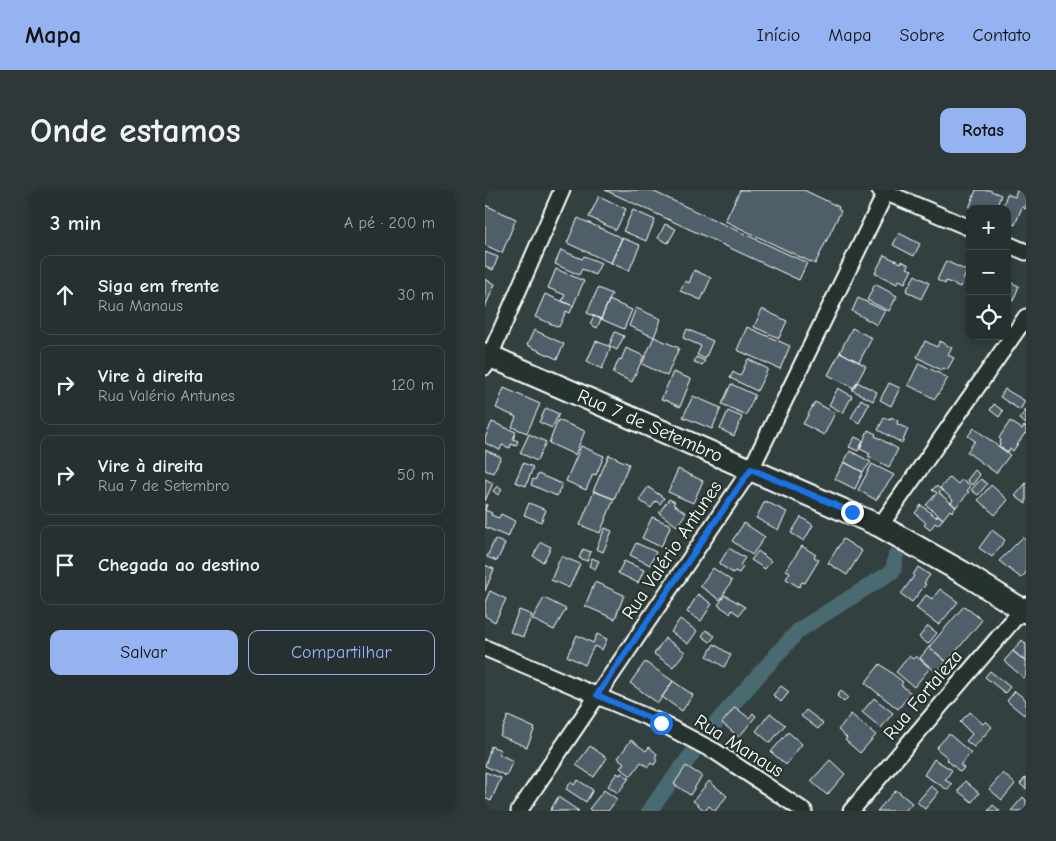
<!DOCTYPE html>
<html lang="pt">
<meta charset="utf-8">
<style>
body{margin:0;font-family:"Comic Neue",sans-serif;background:#2e3838;color:#f1f3f6}
.controls{position:absolute;right:15px;top:15px;display:grid;overflow:hidden;border-radius:10px;box-shadow:0 2px 8px #0003}
.controls button{width:45px;height:45px;display:grid;place-items:center;padding:0;border:0;border-bottom:1px solid #424b4c;background:#263030;color:#f1f3f6;font:25px sans-serif}
.stop{position:absolute;width:15px;height:15px;margin:-11px;border:4px solid #1a73e8;border-radius:50%;background:#fff}
.stop.end{background:#1a73e8;border-color:#fff;box-shadow:0 1px 5px #0008}
.list{margin:0;padding:0;list-style:none}
h2{display:flex;justify-content:space-between;align-items:center;height:65px;margin:0;padding:0 20px;font-size:21px}
h2 small{font-size:16px;font-weight:400;color:#a4a9ab}
.list li{display:grid;grid-template-columns:32px 1fr auto;gap:15px;align-items:center;box-sizing:border-box;height:80px;margin:0 10px 10px;padding:0 10px;border:1px solid #424b4c;border-radius:10px}
.list b{display:block;font-size:19px;white-space:nowrap}
.list p{margin:0;font-size:16px;white-space:nowrap;color:#a4a9ab}
.list em{font-size:16px;font-style:normal;color:#a4a9ab}
.actions{display:flex;gap:10px;padding:15px 20px}
.actions a{flex:1;padding:11px 0;border:1px solid #95b2f1;border-radius:10px;text-align:center;font-size:18px;color:#95b2f1}
.actions .main{background:#95b2f1;color:#111}
.icon{flex:none;width:28px;height:28px;fill:none;stroke:currentColor;stroke-width:2;stroke-linecap:round;stroke-linejoin:round}
.map{position:relative;flex:none;width:541px;height:621px;overflow:hidden;border-radius:10px}
header{display:flex;align-items:center;gap:30px;box-sizing:border-box;height:70px;padding:0 25px;background:#95b2f1;color:#111}
header strong{font-size:24px}
nav{display:flex;gap:28px;margin-inline-start:auto;font-size:18px}
.intro{display:flex;align-items:center;justify-content:space-between;box-sizing:border-box;height:120px;padding:0 30px}
h1{margin:0;font-size:35px}
.button{padding:12px 22px;border-radius:10px;background:#95b2f1;color:#111;font-size:18px;font-weight:700}
main{display:flex;gap:30px;padding:0 30px}
aside{flex:1;background:#263030;border-radius:10px;box-shadow:0 2px 8px #0003}
.map>svg:first-child{display:block}
.lines{fill:none;stroke-linecap:round;stroke-linejoin:round}
.canal{stroke:#496a70;stroke-width:16}
.building{fill:#505f6b;stroke:#fff}
.street-casing{stroke:#fff;stroke-width:19}
.secondary-casing{stroke:#fff;stroke-width:25}
.street{stroke:#26332d;stroke-width:15}
.secondary{stroke:#26332d;stroke-width:21}
.route{stroke:#1a73e8;stroke-width:6}
.labels{text-anchor:middle;dominant-baseline:central;stroke-width:4.5;stroke-linejoin:round;paint-order:stroke}
.street-label{font-size:19px;fill:#fff;stroke:#26332d}
</style>
<header>
<strong>Mapa</strong>
<nav><a>Início</a><a>Mapa</a><a>Sobre</a><a>Contato</a></nav>
</header>
<div class="intro"><h1>Onde estamos</h1><a class="button">Rotas</a></div>
<main>
<aside>
<h2>3 min<small>A pé · 200 m</small></h2>
<ul class="list">
<li><svg class="icon" aria-label="ahead" viewBox="0 0 24 24"><path d="M12 20V5M6 11l6-6 6 6"/></svg><div><b>Siga em frente</b><p>Rua Manaus</p></div><em>30 m</em></li>
<li><svg class="icon" aria-label="right" viewBox="0 0 24 24"><path d="M7 20v-9h11M14 6l5 5-5 5"/></svg><div><b>Vire à direita</b><p>Rua Valério Antunes</p></div><em>120 m</em></li>
<li><svg class="icon" aria-label="right" viewBox="0 0 24 24"><path d="M7 20v-9h11M14 6l5 5-5 5"/></svg><div><b>Vire à direita</b><p>Rua 7 de Setembro</p></div><em>50 m</em></li>
<li><svg class="icon" aria-label="arrive" viewBox="0 0 24 24"><path d="M6 21V4h12l-3 4 3 4H6"/></svg><div><b>Chegada ao destino</b></div></li>
</ul>
<div class="actions"><a class="main">Salvar</a><a>Compartilhar</a></div>
</aside>
<div class="map">
<svg width="541" height="621" viewBox="0 0 541 621">
<rect width="100%" height="100%" fill="#334040"/>
<filter id="ink" filterUnits="userSpaceOnUse"><feTurbulence type="fractalNoise" baseFrequency=".02" numOctaves="2"/><feDisplacementMap in="SourceGraphic" scale="10" xChannelSelector="R" yChannelSelector="G"/><feConvolveMatrix kernelMatrix="1 2 1 2 8 2 1 2 1" color-interpolation-filters="sRGB"/></filter>
<g filter="url(#ink)">
<g class="lines">
<path class="canal" d="M229,535L314,440L408,381L411,365
M164,621L207,564"/>
</g>
<path class="building" d="M120,0H165L322,73L314,90Z
M255,0H319L354,17L353,19L356,21L330,74L240,31Z
M491,0H504L516,5L511,19L484,18Z
M532,0L540,2L541,0V19L537,17L530,35L522,32V19H517L522,4L530,7Z
M114,6L141,19L131,40L104,27Z
M0,15L31,29L17,63L0,55Z
M148,20L170,30L161,51L138,41Z
M93,28L137,48L126,73L82,53Z
M180,34L191,39L183,53L173,48Z
M414,43L435,54L429,66L408,55Z
M137,48L155,55L144,81L126,73Z
M76,60L97,69L99,66L116,73L110,85L97,79L94,85L70,74Z
M0,62L13,67L8,80L0,76Z
M399,65L416,73L417,71L424,75L422,78L427,80L420,93L414,90L412,94L390,83Z
M461,71L482,81L475,97L461,91L460,94L452,90Z
M71,79L99,91L88,116L77,111L80,105L63,98Z
M209,80L226,88L216,110L195,101L200,91L204,93Z
M430,85L444,93L436,109L421,101Z
M0,89L10,94L0,117Z
M522,91L534,96L528,111L522,109Z
M390,94L412,106L404,121L382,110Z
M113,98L127,104L116,129L102,123Z
M60,104L88,116L85,123L81,121L74,137L50,127Z
M373,108L400,121L392,135L367,121Z
M124,110L147,120L139,139L116,129Z
M151,118L176,129L169,147L144,136Z
M277,119L302,131L294,148L269,137Z
M109,126L116,129L112,138L105,134Z
M262,137L305,156L295,179L252,160Z
M367,138L387,148L374,172L355,162Z
M202,139L228,151L220,169L212,165L216,156L198,148Z
M49,140L79,154L72,169L42,155Z
M130,142L139,146L132,160L124,156Z
M169,147L194,158L182,186L157,174Z
M111,151L126,157L117,179L102,171Z
M440,151L452,157L455,151L467,158L463,165L469,168L462,180L458,178L457,181L432,167Z
M141,158L159,166L147,192L128,183L134,169L136,170Z
M355,162L381,176L369,198L343,185Z
M211,167L220,171L217,175L209,172Z
M263,169L283,179L272,201L245,188L248,182L255,186Z
M434,173L463,188L450,209L423,195Z
M188,182L206,189L195,217L180,210V211L176,210Z
M372,192L392,202L388,211L367,200Z
M404,193L415,198L406,216L395,210Z
M246,194L270,205L261,225L237,214Z
M19,198L55,214L42,243L27,237L31,227L11,218Z
M353,198L367,206L358,223L344,215Z
M520,199L540,211L535,220L515,207Z
M208,206L236,218L227,239L198,227Z
M376,209L384,214L374,233L366,228Z
M330,212L350,223L339,245L318,234Z
M509,214L518,221L514,227L505,220Z
M61,218L74,224L67,238L54,232Z
M541,220V234L534,229Z
M243,221L257,227L249,246L235,239Z
M406,227L413,231L412,234L423,239L417,253L393,240L399,228L405,230Z
M73,230L100,241L90,265L64,253Z
M525,231L537,239L539,236L541,237V244L540,243L528,261L525,259L523,262L514,256L516,250L514,248Z
M7,232L31,242L28,249L33,251L31,256L26,254L25,258L17,255L15,260L0,253V248Z
M489,238L525,265L511,283L482,262L490,251L483,246Z
M383,240L391,244L390,246L413,259L404,277L383,266L385,264L375,259Z
M44,244L61,252L52,271L35,263Z
M370,247L378,251L373,261L364,257Z
M96,256L119,266L111,285L108,284L101,300L81,291Z
M0,260L16,267L8,283L0,280Z
M365,261L386,272L378,282L359,272Z
M124,265L144,274L129,309L108,301Z
M359,272L378,282L370,299L350,289Z
M38,273L48,277L41,296L30,292Z
M387,274L409,285L391,310L373,300Z
M193,279L218,291L208,313L183,302Z
M490,280L495,285L487,295L482,290Z
M53,284L77,294L72,306L46,295L48,289L50,290Z
M465,287L473,294L477,289L486,296L482,301L484,302L471,317L466,313L468,310L455,298Z
M0,289L8,293L0,311Z
M496,289L502,294L493,305L486,300Z
M541,293V314L530,306Z
M506,295L523,310L510,325L493,310Z
M12,296L17,300L13,305L8,301Z
M451,296L457,300L454,303L471,317L467,322L465,320L458,329L441,315L452,303L447,300Z
M163,297L179,308L175,314L171,311L166,318L154,310Z
M109,301L129,309L115,343L95,335Z
M184,309L190,312L188,314L201,323L192,336L174,323Z
M280,311L302,322L293,340L271,328Z
M44,313L61,320L56,332L39,325Z
M0,314L2,315L0,320L7,323L6,325L14,328L16,324L30,331L23,347L0,337Z
M436,315L451,327L453,325L458,329L453,335L450,333L445,340L439,335L441,333L430,323Z
M167,327L186,335L176,357L157,348Z
M316,327L328,335L319,351L306,343Z
M259,333L280,347L267,365L247,351Z
M120,338L127,341L118,362L111,359Z
M507,340L520,350L507,367L494,358Z
M538,347L541,351V383L536,388L514,371Z
M10,349L20,354L12,371L2,367Z
M358,349L377,361L362,385L343,373Z
M56,352L66,357L58,372L48,366Z
M151,353L171,362L165,375L145,365Z
M317,356L331,365L329,367L334,370L320,393L317,392L314,397L301,389L305,382L301,380Z
M244,358L260,368L255,375L258,377L254,383L250,381L248,383L234,374Z
M98,359L106,362L102,371L94,368Z
M273,361L286,371L280,379L266,370Z
M76,366L95,374L84,398L66,390Z
M107,368L114,371L110,379L104,376Z
M139,371L159,380L153,393L133,383Z
M0,375L9,379L0,401Z
M433,377L445,385L439,393L441,394L427,412L416,404L429,386L428,385Z
M228,378L247,391L235,410L215,396Z
M110,392L139,405L130,429L100,416Z
M455,399L473,412L454,435L431,418L441,405L447,409Z
M5,401L21,409L10,432L0,426V412Z
M213,404L227,414L216,431L202,422Z
M240,405L260,417L254,425L247,420L245,423L233,415Z
M59,408L81,419L69,440L47,429Z
M479,416L497,430L462,472L444,457Z
M34,420L47,425L38,447L25,442Z
M195,429L212,441L203,454L186,442Z
M443,436L452,443L443,454L434,447Z
M221,440L230,446L225,452L217,446Z
M112,444L122,449L117,460L109,456L100,475L82,466L92,445L108,453Z
M180,448L200,462L188,477L169,464Z
M537,450L541,454V472L528,461Z
M229,454L246,465L239,477L222,466Z
M444,457L462,472L452,483L435,468Z
M528,461L541,472V486L539,488L519,471Z
M424,466L428,469L431,466L445,478L429,497L411,482Z
M160,472L188,491L173,513L145,493Z
M395,474L418,492L416,495L426,503L413,519L380,493Z
M505,481L525,497L520,503L500,487Z
M188,491L208,505L197,521L177,507Z
M296,496L304,502L296,512L288,505Z
M356,501L363,507L359,512L352,506Z
M530,501L541,510V522L539,525L522,511Z
M389,508L408,523L396,538L377,522Z
M250,517L264,528L268,523L271,526L254,547L237,533Z
M321,520L338,533L333,539L316,526Z
M485,522L498,534L501,531L507,537L489,557L481,551L487,544L475,532Z
M285,523L300,535L285,553L271,541Z
M366,524L391,545L375,563L360,550L362,548L353,540Z
M23,526L50,538L42,557L15,546Z
M303,542L317,554L301,575L286,562Z
M464,544L486,563L475,575L479,578L475,582L462,570L463,568L451,558Z
M146,550L161,561L164,557L172,564L170,568L172,570L169,575L166,573L163,577L156,572L146,586L135,578L139,573L133,568Z
M6,556L16,560L14,564L28,571L21,586L0,576Z
M105,556L122,568L109,587L91,575Z
M449,569L467,580L460,590L467,594L463,600L439,585Z
M345,570L360,584L342,605L326,591Z
M201,576L217,586L205,605L189,594Z
M0,582L16,588L6,611L0,608Z
M132,583L135,585L136,583L144,588L133,603L123,596Z
M518,583L530,594L517,610L504,599Z
M541,587V599L535,594Z
M93,590L108,600L101,612L81,599L86,592L89,595Z
M224,591L242,606L230,621L224,616L220,621L208,611Z
M480,591L494,603L487,612L473,601Z
M446,596L454,602L440,619L432,612Z
M119,600L132,609L123,621H107L104,619Z
M411,600L427,613L420,621H392Z
M73,607L94,621H65Z
M538,607L541,610V621H526Z
M508,615L515,621H503Z"/>
<g class="lines">
<defs>
<path id="street" d="M395,0L485,38
M522,54L541,62
M0,177L77,0
M395,336L541,127
M0,458L176,533L231,562L319,621
M34,621L266,279L402,0
M366,621L541,415"/>
<g id="secondary">
<path id="s1" d="M0,164L395,336L477,382L541,422"/>
</g>
</defs>
<use href="#street" class="street-casing"/>
<use href="#secondary" class="secondary-casing"/>
<use href="#street" class="street"/>
<use href="#secondary" class="secondary"/>
</g>
</g>
<g class="lines" filter="url(#ink)">
<path class="route" d="M176,533L112,505L266,279L367,322"/>
</g>
<g class="labels">
<g class="street-label">
<text stroke="none"><textPath href="#s1" startOffset="180">Rua 7 de Setembro</textPath></text>
<text transform="translate(187 360) rotate(-56)">Rua Valério Antunes</text>
<text transform="translate(438 505) rotate(-50)">Rua Fortaleza</text>
<text transform="translate(254 556) rotate(32)">Rua Manaus</text>
</g>
</g>
</svg>
<div class="controls">
<button>+</button>
<button>−</button>
<button><svg class="icon" aria-label="locate" viewBox="0 0 24 24"><circle cx="12" cy="12" r="6"/><path d="M12 2v4M12 18v4M2 12h4M18 12h4"/></svg></button>
</div>
<div class="stop" style="left:176px;top:533px"></div>
<div class="stop end" style="left:367px;top:322px"></div>
</div>
</main>
